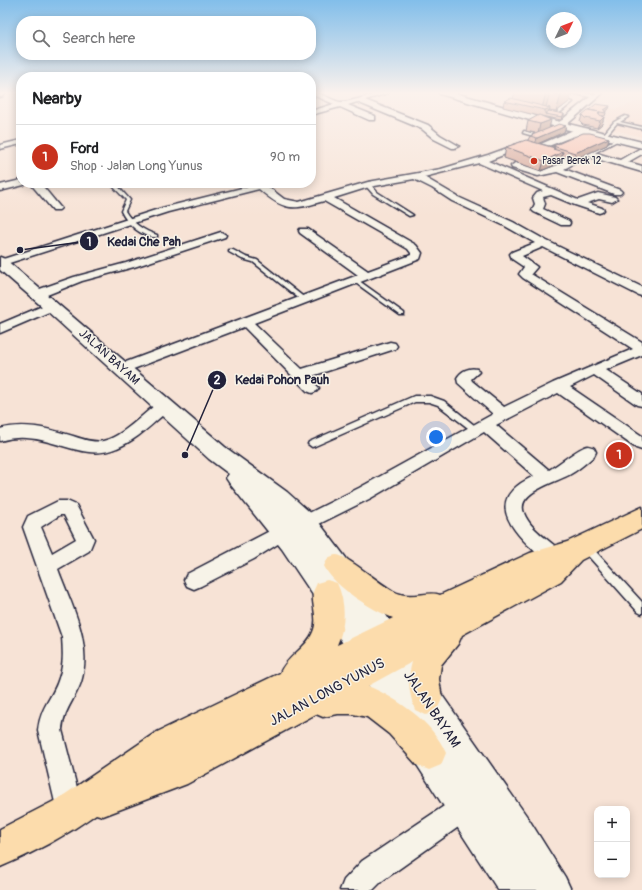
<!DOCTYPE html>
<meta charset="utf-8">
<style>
body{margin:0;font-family:Pangolin,sans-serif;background:#f2f2f2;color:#202124}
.controls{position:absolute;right:12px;bottom:12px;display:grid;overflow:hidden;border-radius:8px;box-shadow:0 2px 10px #0003}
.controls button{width:36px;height:36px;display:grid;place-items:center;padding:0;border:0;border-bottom:1px solid #e0e0e0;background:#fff;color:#202124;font:20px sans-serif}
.compass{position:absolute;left:546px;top:12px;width:36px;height:36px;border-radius:50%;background:#fff;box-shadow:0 2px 10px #0003;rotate:47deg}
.you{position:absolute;left:436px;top:437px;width:14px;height:14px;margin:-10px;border:3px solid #fff;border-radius:50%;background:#1a73e8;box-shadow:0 0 0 6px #1a73e833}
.badge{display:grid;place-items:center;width:26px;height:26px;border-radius:50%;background:#c8321e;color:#fff;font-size:13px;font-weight:700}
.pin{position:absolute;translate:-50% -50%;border:2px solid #fff;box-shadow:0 1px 4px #0006}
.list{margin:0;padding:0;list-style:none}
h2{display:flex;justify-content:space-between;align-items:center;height:52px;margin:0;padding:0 16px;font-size:17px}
h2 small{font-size:13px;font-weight:400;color:#757577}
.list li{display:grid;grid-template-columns:26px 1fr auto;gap:12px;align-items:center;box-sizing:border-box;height:64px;padding:0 16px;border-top:1px solid #e0e0e0}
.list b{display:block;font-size:15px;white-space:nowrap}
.list p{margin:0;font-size:13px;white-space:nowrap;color:#757577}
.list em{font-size:13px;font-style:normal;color:#757577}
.icon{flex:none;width:22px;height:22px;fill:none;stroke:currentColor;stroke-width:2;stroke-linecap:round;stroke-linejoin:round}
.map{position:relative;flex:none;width:642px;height:890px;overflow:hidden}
.search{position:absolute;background:#fff;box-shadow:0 2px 10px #0003;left:16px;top:16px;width:300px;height:44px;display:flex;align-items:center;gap:10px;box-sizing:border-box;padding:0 14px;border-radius:16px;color:#757577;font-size:15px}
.panel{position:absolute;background:#fff;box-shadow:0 2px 10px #0003;left:16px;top:72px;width:300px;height:116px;border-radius:16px}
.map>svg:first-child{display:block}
.built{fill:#f7d8c9}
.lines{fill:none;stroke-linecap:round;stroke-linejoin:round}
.lane-casing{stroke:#22223b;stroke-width:3}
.street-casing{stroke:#22223b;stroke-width:3}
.secondary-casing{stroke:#22223b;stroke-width:3}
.primary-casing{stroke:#22223b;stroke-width:3}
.lane{fill:#f7f3e8;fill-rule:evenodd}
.street{fill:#f7f3e8;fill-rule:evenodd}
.secondary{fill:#f7f3e8;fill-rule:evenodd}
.primary{fill:#fcdcac;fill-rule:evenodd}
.wall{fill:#d4a394;stroke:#22223b}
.shaded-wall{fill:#ad8578;stroke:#22223b}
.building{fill:#f7beac;stroke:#22223b}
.poi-dot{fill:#c8321e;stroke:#f7f3e8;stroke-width:1.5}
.labels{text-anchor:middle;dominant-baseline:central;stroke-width:3;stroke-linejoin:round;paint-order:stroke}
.far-poi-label{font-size:10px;fill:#22223b;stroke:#f7f3e8;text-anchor:start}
.street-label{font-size:12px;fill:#22223b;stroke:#f7f3e8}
.near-street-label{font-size:14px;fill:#22223b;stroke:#f7f3e8}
.leader{fill:none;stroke:#22223b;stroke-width:1.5}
.callout-dot{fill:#22223b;stroke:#f7f3e8;stroke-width:1.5}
.mark-label{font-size:12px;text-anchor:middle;font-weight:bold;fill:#fff}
.callout-label{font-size:13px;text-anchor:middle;font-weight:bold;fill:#22223b;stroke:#f7f3e8;stroke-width:3;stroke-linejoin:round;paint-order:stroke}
</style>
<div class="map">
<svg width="642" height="890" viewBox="0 0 642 890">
<rect width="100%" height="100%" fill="#f7e3d6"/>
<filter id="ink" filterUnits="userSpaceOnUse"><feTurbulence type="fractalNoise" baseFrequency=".025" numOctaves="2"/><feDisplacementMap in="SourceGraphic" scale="8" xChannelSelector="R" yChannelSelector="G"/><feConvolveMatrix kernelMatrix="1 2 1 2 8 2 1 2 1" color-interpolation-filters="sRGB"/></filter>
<g filter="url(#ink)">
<path class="built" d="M642,100V137L615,130L610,133L604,132L608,122L604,119L603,113L611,108L617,109Z"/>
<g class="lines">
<defs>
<path id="lane" d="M558,98L573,102L557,115L556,113L568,102L558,100Z
M625,116L628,117L620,122L642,127V129L617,123L605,137H603V135L614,122Z
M524,131L538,135L539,136L537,137L523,133Z
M618,138L621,139L573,164L569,163Z
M110,183H115L130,200L125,211C132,223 144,231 157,235V237C142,238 127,224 121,211L126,200Z
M366,184H370L377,192L413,215L409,216L373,194L366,186Z
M229,250H233L246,257L257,260L306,299L305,300H301L253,262L242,259L229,252Z
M355,278L404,313V315H400L353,281L352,280Z
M414,396H430L444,401L479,429L478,431H472L438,405L429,402H415L315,446L312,447L308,444L309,442Z
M585,542L588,543L642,602V614L638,612L582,549L580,546L582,543Z"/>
<path id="street" d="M311,92C322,92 330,100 340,102C349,103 376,92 389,92L388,93L365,100L428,125L440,135L459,146L455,148H452L434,139L422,129L357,102L348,105L375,116V120H369L340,107L311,115V111L334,104L311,94Z
M571,92L595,94L597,92H604L564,127H558V123L590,97L572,93Z
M578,128H581L585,130L583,139L574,143H568V139L576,135L541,149L574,161L575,163L564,169L620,190L622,192L620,194H614L557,172L538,176L512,168L511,166L515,163C539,169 539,173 563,163L521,148L488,161L578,200L598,193L615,197L617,199L612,202L599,199L587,203L602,208L604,210L602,212L599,213L575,205L551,195L543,197L545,204L543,209L569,221L570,223L569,225H561L534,212L532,210L535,204L533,198L537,193L543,191L479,163L424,177L458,197L513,222L547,241L642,287V296L638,295L543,247L522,256L537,267L531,274L642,342V355L606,370L642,394V406L637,405L594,375L570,387L642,436V450L636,448L558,393L496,425L549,470C558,465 581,446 588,446C589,446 593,447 594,448L596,452L594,456C586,463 578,470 569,475C556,482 515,493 524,513C530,529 549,540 561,551L563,557L561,563C556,564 554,566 549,563C542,560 534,550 528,545C500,517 494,494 534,476L484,432L371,498L311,528L305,530L299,528L296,523L299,518L359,488L493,414L458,383L457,378C461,371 469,367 477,369L479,372L471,379L472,381L504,407L553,383L633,349L523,278L519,274L524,267L512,259L510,254L512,252L535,243L505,226L452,201L432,188L414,179L369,187L334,198L416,245L422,253L420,259L254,323L302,369L390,342L395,343L397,346L395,349L309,377L319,388L317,391L312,393L307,391L244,327L128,371L123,372L118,371L116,368L118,365L358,275L300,233L299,231L300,229H308L368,271L411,255V253L408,249L324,201C293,210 285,212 259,189L168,212L0,266V260L162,208L254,185L252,183H263L284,199L299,202L368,182L441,169L488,155L521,143L534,147Z
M21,140V144L0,149V145Z
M639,149H642V154L628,162L642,166V172L587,156L586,154L590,151L620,160Z
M21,180V183H26L24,185L0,191V185Z
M30,183H40L59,206L61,208L59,210H53Z
M221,232L226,235L225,237L134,267L82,281L42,297H34L32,294L34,291L74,277L126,263Z
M52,302L56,303L58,306L56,309L0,333V324Z
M164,401L169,402L171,406L169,410C153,423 137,440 117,448C79,465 46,427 0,441V429C25,422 48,429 73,436C82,439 93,443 103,441C122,437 143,414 159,402Z
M58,501H67L76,505L94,539L89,551L58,569C71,605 93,642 81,682C75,699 63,711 62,730L83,811L79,820L70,824L61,820L57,811L38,730C41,705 53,698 59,678C64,665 63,651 62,637L23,527L28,516ZM60,515H64L76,539L52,553L41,527Z
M283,524L289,527L292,532L289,537L254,559L201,586L194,589L187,586L184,580L187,574Z
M465,794L474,798L478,807L474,816L382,881L373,890H340L344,880L362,861L456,798Z"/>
<path id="secondary" d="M0,92H7L3,96L0,97Z
M438,92H452L540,117L642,142V148L533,121L440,94Z
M0,257L5,259L225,447L287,492L314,516L346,558L528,818L565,877L571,890H498L417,765L317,601L282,549L230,484L226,478L229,474L209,459L46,310L0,270Z"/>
<path id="primary" d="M642,507V529L581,560L561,581L462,635L458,644L441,665L439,679L442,699L437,710L426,715L415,710C409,694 407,679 412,662L368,686C398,699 433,722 446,753L441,765L429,770L417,765L389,734L367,717L353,714H338L323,717L316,714L187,784L103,816L96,814C68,834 32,854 0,867V829L58,799L155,733L280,673C287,656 306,649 313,632C319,618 311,604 313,592C314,589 316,586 317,583L327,580L337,583C346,603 346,625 337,645L393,618C372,610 334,587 324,566L328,558C330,557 334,555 336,555C345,554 381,585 393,591C411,601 427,590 440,595L530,553L567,542Z"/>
</defs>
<use href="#lane" class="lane-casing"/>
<use href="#street" class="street-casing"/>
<use href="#secondary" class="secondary-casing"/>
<use href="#primary" class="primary-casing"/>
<use href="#lane" class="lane"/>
<use href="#street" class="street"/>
<use href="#secondary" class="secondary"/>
<use href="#primary" class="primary"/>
</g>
<path class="wall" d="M515,92H572L569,102L556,112L549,111L564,118L561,120L541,116L549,127L566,126L564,132L538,143L553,147V146L609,138L607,145L573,160L562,156L560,163L541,171L504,158L506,147L528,140L530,136L535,133L526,131L528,121L539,116L503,107L504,101L513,99Z
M609,109L605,112L606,113L605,116H602L604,117L602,124L597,128L583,125L580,122L582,115Z"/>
<path class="shaded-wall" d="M546,92H550L546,107L542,109Z
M565,92H572L569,102L556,112L561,95Z
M610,106L609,109L603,113L604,110Z
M550,108L549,114H545V110Z
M564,114V118L561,120L562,117Z
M604,117L602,124L597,128L600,121Z
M551,120L549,129L538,134L540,124Z
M566,126L564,132L535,145L537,138Z
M609,138L607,145L573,160L575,153Z
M555,148L553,157L563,152L560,163L541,171L544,161L553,149Z"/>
<path class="building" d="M555,92H565L561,95L553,94Z
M511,98L550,108L545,110L504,101Z
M596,104L610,106L604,110L606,113L589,110Z
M588,110L600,112L598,114L604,117L600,121L585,118L582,115Z
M549,111L564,114L562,117L545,114Z
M539,115L551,120L540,124L528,121Z
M559,124L566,126L537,138L530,136Z
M583,133H590L609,138L575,153L553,146Z
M526,140L555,148L553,149L563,152L544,161L506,147Z"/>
</g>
<linearGradient id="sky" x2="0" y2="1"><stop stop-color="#82beea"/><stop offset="0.43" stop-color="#fbf2ed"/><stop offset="1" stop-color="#fbf2ed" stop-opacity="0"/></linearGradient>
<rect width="642" height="216" fill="url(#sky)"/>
<circle class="poi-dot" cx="534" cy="161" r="4"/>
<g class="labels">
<g class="far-poi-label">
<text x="542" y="161">Pasar Berek 12</text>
</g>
<g class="street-label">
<text transform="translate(109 357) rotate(42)">JALAN BAYAM</text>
</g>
<g class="near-street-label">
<text transform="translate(327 692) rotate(-28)">JALAN LONG YUNUS</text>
<text transform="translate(432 709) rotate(56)">JALAN BAYAM</text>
</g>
</g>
<path class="leader" d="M20 250L89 241M185 455L217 380"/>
<g class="callout-dot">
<circle cx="20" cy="250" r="4"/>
<circle cx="185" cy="455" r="4"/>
<circle cx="89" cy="241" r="10"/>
<circle cx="217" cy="380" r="10"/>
</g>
<g class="mark-label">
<text x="89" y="246">1</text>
<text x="217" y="384">2</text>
</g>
<g class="callout-label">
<text x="144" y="246">Kedai Che Pah</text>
<text x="282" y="384">Kedai Pohon Pauh</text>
</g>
</svg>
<div class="controls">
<button>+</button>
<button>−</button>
</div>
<svg class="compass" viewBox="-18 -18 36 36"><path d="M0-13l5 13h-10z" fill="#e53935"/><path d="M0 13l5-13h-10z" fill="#757577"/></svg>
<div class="you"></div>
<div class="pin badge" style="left:619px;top:455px">1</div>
<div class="search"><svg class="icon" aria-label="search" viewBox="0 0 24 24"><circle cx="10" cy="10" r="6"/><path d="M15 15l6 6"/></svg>Search here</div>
<section class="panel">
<h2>Nearby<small></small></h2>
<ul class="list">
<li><span class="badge">1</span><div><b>Ford</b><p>Shop · Jalan Long Yunus</p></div><em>90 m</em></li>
</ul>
</section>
</div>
